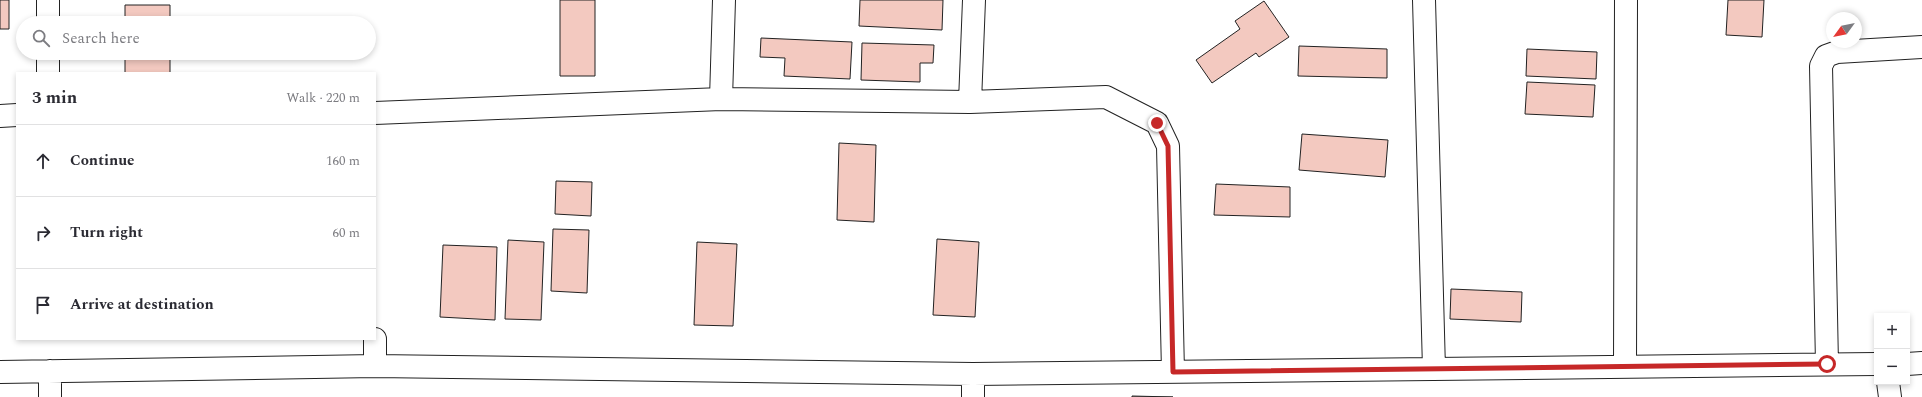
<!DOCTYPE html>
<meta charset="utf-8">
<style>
body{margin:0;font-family:Spectral,serif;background:#f7f7f7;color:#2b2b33}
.controls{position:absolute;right:12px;bottom:12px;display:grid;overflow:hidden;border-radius:0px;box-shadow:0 2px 6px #0003}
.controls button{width:36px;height:36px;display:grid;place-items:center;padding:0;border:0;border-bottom:1px solid #e1e1e2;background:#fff;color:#2b2b33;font:20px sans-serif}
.compass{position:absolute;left:1826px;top:12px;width:36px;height:36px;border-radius:50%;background:#fff;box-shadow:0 2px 6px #0003;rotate:237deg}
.stop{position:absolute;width:12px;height:12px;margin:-9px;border:3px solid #c62828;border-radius:50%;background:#fff}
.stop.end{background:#c62828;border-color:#fff;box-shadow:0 1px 4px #0008}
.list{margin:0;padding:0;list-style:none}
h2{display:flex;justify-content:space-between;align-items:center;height:52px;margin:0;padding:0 16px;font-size:17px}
h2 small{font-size:13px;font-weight:400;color:#7c7c81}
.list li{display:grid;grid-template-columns:26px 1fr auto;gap:12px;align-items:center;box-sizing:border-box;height:72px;padding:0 16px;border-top:1px solid #e1e1e2}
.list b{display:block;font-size:15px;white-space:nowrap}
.list em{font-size:13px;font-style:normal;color:#7c7c81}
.icon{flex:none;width:22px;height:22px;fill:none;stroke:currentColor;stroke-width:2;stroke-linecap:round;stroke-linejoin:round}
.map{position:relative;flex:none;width:1922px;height:397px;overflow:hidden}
.search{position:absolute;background:#fff;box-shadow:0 2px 6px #0003;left:16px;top:16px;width:360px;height:44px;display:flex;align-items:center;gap:10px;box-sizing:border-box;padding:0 14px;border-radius:22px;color:#7c7c81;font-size:15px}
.panel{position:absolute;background:#fff;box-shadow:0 2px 6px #0003;left:16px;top:72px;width:360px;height:268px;border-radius:0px}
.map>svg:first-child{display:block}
.building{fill:#f3c9c0;stroke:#222}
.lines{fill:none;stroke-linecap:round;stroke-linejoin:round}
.street-casing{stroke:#222;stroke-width:24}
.street{stroke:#fff;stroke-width:22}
.route{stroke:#c62828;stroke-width:5}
</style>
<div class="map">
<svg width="1922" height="397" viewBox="0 0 1922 397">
<rect width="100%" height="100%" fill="#fff"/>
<path class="building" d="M0,0H9V29H0Z
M560,0H595V76H560Z
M860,0H943L942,30L859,26Z
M1728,0H1764L1762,37L1726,35Z
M1264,1L1289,37L1259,57L1256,53L1212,83L1196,60L1240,29L1235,21Z
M125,5H170V23H125Z
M761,38L852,42L850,79L784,76L785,58L760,57Z
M862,43L934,45L933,63H920V82L861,80Z
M1299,46L1387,49V78L1298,76Z
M1527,49L1597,52L1596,79L1526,76Z
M125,53H170V73H125Z
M1527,82L1595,85L1593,117L1525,114Z
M1302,134L1388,140L1385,177L1299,170Z
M839,143L876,145L874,222L837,220Z
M556,181L592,182L591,216L555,214Z
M1216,184L1290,187V217L1214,215Z
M553,229L589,230L587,293L551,291Z
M937,239L979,242L975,317L933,315Z
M508,240L544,242L541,320L505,319Z
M697,242L737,244L733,326L694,325Z
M443,245L497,247L495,320L440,317Z
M1451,289L1522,292L1521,322L1450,319Z
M1132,396L1173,397H1132Z"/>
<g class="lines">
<defs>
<path id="street" d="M48,0V23
M1424,0L1434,369
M48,53V73
M721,99L724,0
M970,102L974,0
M375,113L721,99L970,102L1106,97L1157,123L1168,146L1173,372
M0,116L17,115
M375,339V366
M1827,364L1821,66L1826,56L1837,52L1922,47
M1907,364L1922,363
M1625,367L1626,0
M50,371V397
M0,372L375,366L973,374L1877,364
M1888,382L1890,397
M973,397V374"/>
</defs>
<use href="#street" class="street-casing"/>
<use href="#street" class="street"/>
</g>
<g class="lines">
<path class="route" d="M1157,123L1168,146L1173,372L1827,364"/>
</g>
</svg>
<div class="controls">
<button>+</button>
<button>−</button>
</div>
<svg class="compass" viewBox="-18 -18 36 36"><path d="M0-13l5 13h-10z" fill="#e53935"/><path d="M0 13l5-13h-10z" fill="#7c7c81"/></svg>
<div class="stop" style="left:1827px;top:364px"></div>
<div class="stop end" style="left:1157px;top:123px"></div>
<div class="search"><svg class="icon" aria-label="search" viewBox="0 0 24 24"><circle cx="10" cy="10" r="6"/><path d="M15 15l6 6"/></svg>Search here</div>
<section class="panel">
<h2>3 min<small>Walk · 220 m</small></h2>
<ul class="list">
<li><svg class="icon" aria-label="ahead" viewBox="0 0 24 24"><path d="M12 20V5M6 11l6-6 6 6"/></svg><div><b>Continue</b></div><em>160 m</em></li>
<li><svg class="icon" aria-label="right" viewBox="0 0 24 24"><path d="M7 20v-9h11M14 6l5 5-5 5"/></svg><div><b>Turn right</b></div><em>60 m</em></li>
<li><svg class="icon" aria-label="arrive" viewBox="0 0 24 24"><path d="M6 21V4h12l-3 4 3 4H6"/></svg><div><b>Arrive at destination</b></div></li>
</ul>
</section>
</div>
